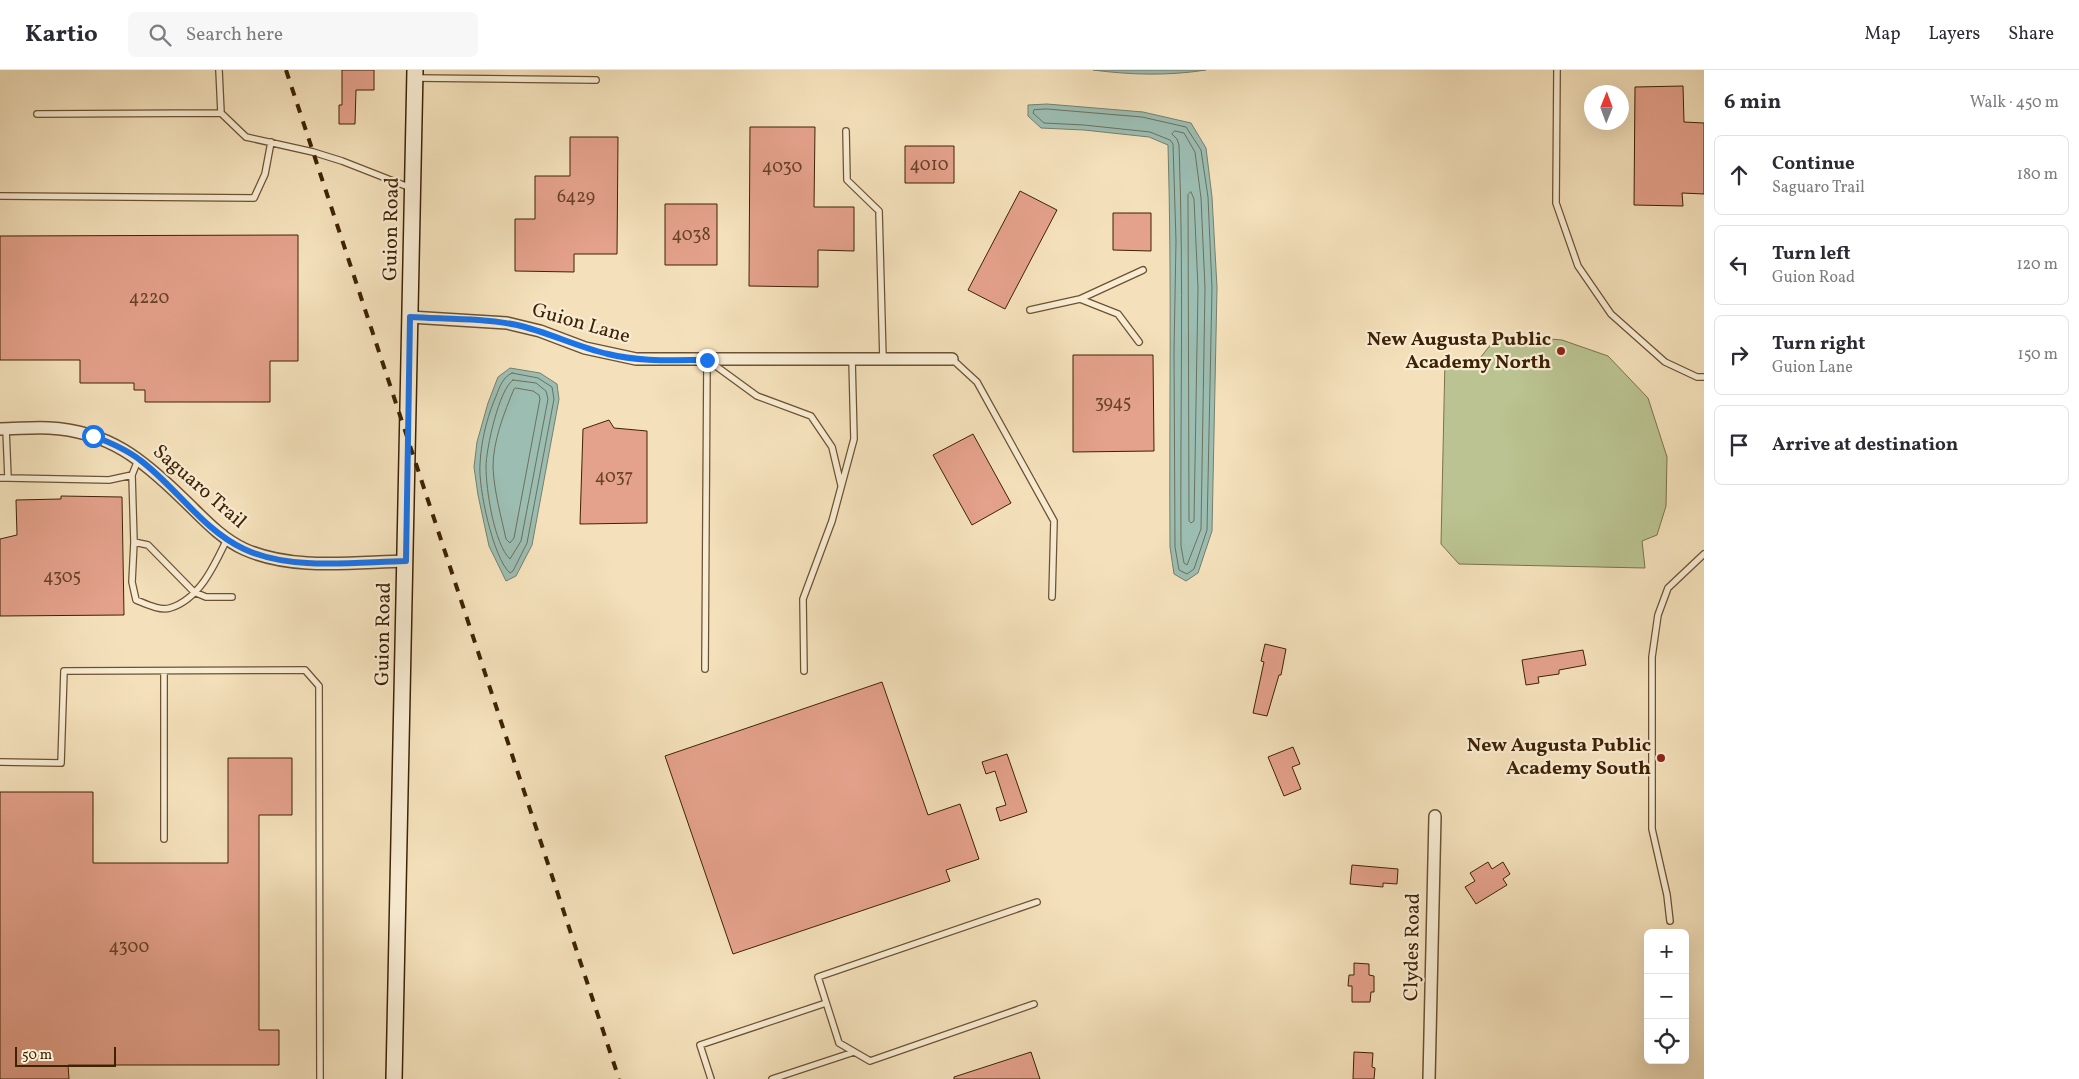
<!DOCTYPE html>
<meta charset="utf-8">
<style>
body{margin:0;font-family:Vollkorn,serif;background:#f7f7f7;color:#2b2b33}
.controls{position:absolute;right:15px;bottom:15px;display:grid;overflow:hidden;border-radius:8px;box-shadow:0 5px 20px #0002}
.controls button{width:45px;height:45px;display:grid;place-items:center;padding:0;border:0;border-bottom:1px solid #e1e1e2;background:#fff;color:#2b2b33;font:25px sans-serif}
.compass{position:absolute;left:1584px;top:15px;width:45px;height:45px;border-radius:50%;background:#fff;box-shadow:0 5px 20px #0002;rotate:1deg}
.scale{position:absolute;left:15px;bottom:12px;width:101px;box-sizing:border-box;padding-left:5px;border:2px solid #3e2204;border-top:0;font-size:14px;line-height:18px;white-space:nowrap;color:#3e2204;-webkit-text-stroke:4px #f8ecd3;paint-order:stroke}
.stop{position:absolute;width:15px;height:15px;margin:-11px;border:4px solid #1a73e8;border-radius:50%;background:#fff}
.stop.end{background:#1a73e8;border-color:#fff;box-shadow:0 1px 5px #0008}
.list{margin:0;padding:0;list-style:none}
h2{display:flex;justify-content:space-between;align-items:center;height:65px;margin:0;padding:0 20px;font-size:21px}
h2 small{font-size:16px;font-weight:400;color:#7c7c81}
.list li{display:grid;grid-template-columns:32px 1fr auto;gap:15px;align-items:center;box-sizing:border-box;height:80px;margin:0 10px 10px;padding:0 10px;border:1px solid #e1e1e2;border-radius:8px}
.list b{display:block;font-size:19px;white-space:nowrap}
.list p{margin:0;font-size:16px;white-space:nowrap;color:#7c7c81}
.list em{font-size:16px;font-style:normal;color:#7c7c81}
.icon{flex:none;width:28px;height:28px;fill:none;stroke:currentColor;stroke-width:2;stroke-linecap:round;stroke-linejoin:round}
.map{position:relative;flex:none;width:1704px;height:1009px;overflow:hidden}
header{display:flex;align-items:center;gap:30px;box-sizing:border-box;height:70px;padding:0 25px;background:#fff;border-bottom:1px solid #e1e1e2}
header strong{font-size:24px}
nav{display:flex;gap:28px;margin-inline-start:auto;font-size:18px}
.search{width:350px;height:45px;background:#f7f7f7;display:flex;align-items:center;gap:12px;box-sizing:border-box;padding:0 18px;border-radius:8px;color:#7c7c81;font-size:19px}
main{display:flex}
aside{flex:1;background:#fff}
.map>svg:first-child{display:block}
.green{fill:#bac391;stroke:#7c724a}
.water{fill:#9cbdb2;stroke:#767f6c}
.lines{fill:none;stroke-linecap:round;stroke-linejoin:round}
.shore{stroke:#6d705b;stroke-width:1}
.building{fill:#e4a18b;stroke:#3e2204}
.lane-casing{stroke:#6c5232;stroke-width:8}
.street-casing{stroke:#6c5232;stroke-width:14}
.secondary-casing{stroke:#3e2204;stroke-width:18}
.lane{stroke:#f8ecd3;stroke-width:5.5}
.street{stroke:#f8ecd3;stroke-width:11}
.secondary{stroke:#f8ecd3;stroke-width:15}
.rail{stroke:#3e2204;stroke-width:4;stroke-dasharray:9 9;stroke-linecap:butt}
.route{stroke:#1a73e8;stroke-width:6}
.poi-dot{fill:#8f2418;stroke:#f8ecd3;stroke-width:2}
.labels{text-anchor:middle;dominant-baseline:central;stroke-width:4.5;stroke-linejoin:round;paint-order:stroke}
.number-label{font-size:18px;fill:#684226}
.street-label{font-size:20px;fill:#3e2204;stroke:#f8ecd3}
.poi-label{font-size:20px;font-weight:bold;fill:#3e2204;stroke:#f8ecd3;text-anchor:end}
</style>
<header>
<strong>Kartio</strong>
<div class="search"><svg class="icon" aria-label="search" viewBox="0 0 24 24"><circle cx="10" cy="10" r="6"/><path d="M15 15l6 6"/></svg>Search here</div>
<nav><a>Map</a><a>Layers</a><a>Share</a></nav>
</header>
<main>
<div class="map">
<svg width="1704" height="1009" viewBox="0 0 1704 1009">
<rect width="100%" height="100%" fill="#f4e1bb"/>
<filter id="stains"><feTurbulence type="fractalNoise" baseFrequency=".004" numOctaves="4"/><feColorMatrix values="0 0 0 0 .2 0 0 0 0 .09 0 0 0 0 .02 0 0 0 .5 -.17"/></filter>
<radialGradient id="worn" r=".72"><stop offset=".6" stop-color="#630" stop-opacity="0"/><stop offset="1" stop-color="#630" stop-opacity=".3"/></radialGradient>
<path class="green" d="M1514,266L1562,270L1608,286L1648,328L1667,387L1666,436L1657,465L1642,471L1645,498L1459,494L1441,474L1445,289L1480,288L1492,273Z"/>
<path class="water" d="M1093,0H1206C1168,6 1131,5 1093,0Z
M1047,34L1143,42L1191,53L1206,78L1212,127L1217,217L1212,461L1198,503L1186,511L1174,504L1170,477C1169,343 1172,209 1168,75L1149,67L1084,60L1041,58L1028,46V35Z
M510,298L540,303L557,314L559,329L532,475L516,506L506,511L489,476L478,425L474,397L477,372L488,333L498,307Z"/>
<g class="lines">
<path class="shore" d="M1047,39L1142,47L1186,57L1201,80L1208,127L1212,218L1207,460L1194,499L1187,504L1179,500L1175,477L1174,281L1176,171L1173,74L1170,70L1150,62L1084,55L1044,53L1033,43L1034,40Z
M1175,61L1184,63L1195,82L1201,128L1205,218L1201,459L1187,495L1184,493L1181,476C1180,342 1184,209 1179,75L1177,69L1172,64Z
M1191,122L1194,129L1198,218L1194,451L1191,453L1189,451L1188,125Z
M512,303L538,308L552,317L554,329L527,473L513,501L510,503C493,488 478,417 480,394C481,373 486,351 494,331C499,320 501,308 512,303Z
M513,310L536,313L546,321L548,329L521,471L510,489C494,474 486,419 486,397C486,379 499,319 513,310Z
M516,318L533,321L539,325L540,329L514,468L510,473L506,469C501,446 494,421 493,397C493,371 504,343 514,319Z"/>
</g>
<path class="building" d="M342,0H374V20H356L355,54H339V35H342Z
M1683,16L1684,52L1704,53V124L1682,123L1683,136L1634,135L1635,17Z
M750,57H815L814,137H854V181L818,180V217L749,216Z
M570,67H618L617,184H574V202L515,201V149H535V106H570Z
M905,76H954V113H905Z
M1020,121L1057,140L1005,239L968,220Z
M665,134H717V195H665Z
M1113,143H1151V181L1113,180Z
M298,165V291H270V332H145V320H134V313H80V290H0V166Z
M1073,285H1153L1154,381L1073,382Z
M609,350L614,358L647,361V453L580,454L583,359Z
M973,364L1011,433L972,455L933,385Z
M61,426L122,427L124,545L0,546V469L17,465L16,430L61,429Z
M1265,574L1286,579L1281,605H1279L1267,646L1253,643L1264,592L1261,591Z
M1583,580L1586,595L1559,600V604L1538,607L1539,613L1526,615L1522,590Z
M882,612L928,745L960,734L979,789L946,800L950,811L733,884L665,686Z
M1293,677L1300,694L1292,697L1301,719L1284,726L1268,687Z
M1007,684L1027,742L1000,751L996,738L1006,735L995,701L986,704L982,692Z
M228,688H292V745H259V960H279V995H68L69,1009H0V722H93V793H228Z
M1488,792L1492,799L1503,792L1510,804L1503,809L1507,815L1476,834L1465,817L1475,811L1470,803Z
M1352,795L1398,799L1397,814L1383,813V817L1350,814Z
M1354,893L1369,894V905L1374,906V922H1371L1370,932H1352V916H1348L1349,905H1354Z
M1031,982L1040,1009H954V1007Z
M1354,982L1373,983L1372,997L1375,998L1374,1009H1353Z"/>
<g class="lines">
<defs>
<path id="lane" d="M219,0L221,43L246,67L313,82L342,91L411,118
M1557,0L1556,133L1578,196L1611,244L1665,292L1697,307H1704
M415,8L596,10
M37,44L221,43
M846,61L847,110L879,141L883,289
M0,126L254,128L265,104L271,72
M1030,240L1080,229
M1139,272L1118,244L1080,229L1143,200
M952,289L977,312L1054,451L1052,527
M709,291L757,326L811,346L832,377L841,415
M132,405L134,472L148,475L194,522L206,527H232
M0,408H8L6,359
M8,408L109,410L132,405L138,390
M134,472L132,512L136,530C146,534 160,541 170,538C200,529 215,494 227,469
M705,599L707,290
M804,601L803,529L832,451L854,369L852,289
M0,692L61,693L64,601L305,600L319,616L320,1009
M164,769V601
M1670,851L1667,825L1652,759V587L1658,545L1668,518L1704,484
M1034,934L870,991L839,973L818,907L1037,832
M711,1009L700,975L826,933
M772,1009L854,982"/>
<path id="street" d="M410,247L507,253L540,261L585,278L636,289H952
M0,359C16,359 33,357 49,358C109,361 143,390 183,429C202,447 220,468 244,479C293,501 354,492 406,491
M1429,1009L1435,746"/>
<path id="secondary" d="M394,1009L415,0"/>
</defs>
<use href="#lane" class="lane-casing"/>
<use href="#street" class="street-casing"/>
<use href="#secondary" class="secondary-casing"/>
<use href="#lane" class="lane"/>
<use href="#street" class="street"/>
<use href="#secondary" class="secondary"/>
<path class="rail" d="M286,0L619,1009"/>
</g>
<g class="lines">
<path class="route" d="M93,366C109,372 126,379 140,390C176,417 203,460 244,479C291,501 355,492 406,491L410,247C445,249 482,248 517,255C548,262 577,277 608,284C640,292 674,290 707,290"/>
</g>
<g class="poi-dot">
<circle cx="1561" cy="281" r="5"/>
<circle cx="1661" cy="688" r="5"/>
</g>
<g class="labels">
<g class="number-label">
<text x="929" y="95">4010</text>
<text x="782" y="97">4030</text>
<text x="576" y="127">6429</text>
<text x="691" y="165">4038</text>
<text x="149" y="228">4220</text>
<text x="1113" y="333">3945</text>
<text x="614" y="407">4037</text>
<text x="62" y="507">4305</text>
<text x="129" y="877">4300</text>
</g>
<g class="street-label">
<text transform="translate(392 159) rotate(-89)">Guion Road</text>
<text transform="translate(581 254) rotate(16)">Guion Lane</text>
<text transform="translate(199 417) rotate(41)">Saguaro Trail</text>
<text transform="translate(384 564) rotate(-89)">Guion Road</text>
<text transform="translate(1413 877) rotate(-89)">Clydes Road</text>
</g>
<g class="poi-label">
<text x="1551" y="270">New Augusta Public<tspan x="1551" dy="23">Academy North</tspan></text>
<text x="1651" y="676">New Augusta Public<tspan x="1651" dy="23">Academy South</tspan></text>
</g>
</g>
<rect width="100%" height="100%" filter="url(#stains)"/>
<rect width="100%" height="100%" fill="url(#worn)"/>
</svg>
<div class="controls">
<button>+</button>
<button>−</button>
<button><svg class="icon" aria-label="locate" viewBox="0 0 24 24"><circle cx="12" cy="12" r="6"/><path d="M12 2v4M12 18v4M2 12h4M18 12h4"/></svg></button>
</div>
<svg class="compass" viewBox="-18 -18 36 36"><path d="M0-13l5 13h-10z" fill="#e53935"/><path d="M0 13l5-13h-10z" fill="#7c7c81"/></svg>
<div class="scale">50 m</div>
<div class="stop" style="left:93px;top:366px"></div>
<div class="stop end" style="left:707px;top:290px"></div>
</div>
<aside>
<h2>6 min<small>Walk · 450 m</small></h2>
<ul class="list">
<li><svg class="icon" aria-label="ahead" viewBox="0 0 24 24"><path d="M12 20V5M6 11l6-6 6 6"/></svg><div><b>Continue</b><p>Saguaro Trail</p></div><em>180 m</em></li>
<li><svg class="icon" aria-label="left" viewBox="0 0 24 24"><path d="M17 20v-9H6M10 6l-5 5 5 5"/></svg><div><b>Turn left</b><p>Guion Road</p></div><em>120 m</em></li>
<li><svg class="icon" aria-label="right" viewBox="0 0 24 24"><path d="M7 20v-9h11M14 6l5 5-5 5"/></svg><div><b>Turn right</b><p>Guion Lane</p></div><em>150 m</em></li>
<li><svg class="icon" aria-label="arrive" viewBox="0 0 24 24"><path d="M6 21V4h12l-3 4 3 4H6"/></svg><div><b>Arrive at destination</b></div></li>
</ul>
</aside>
</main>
